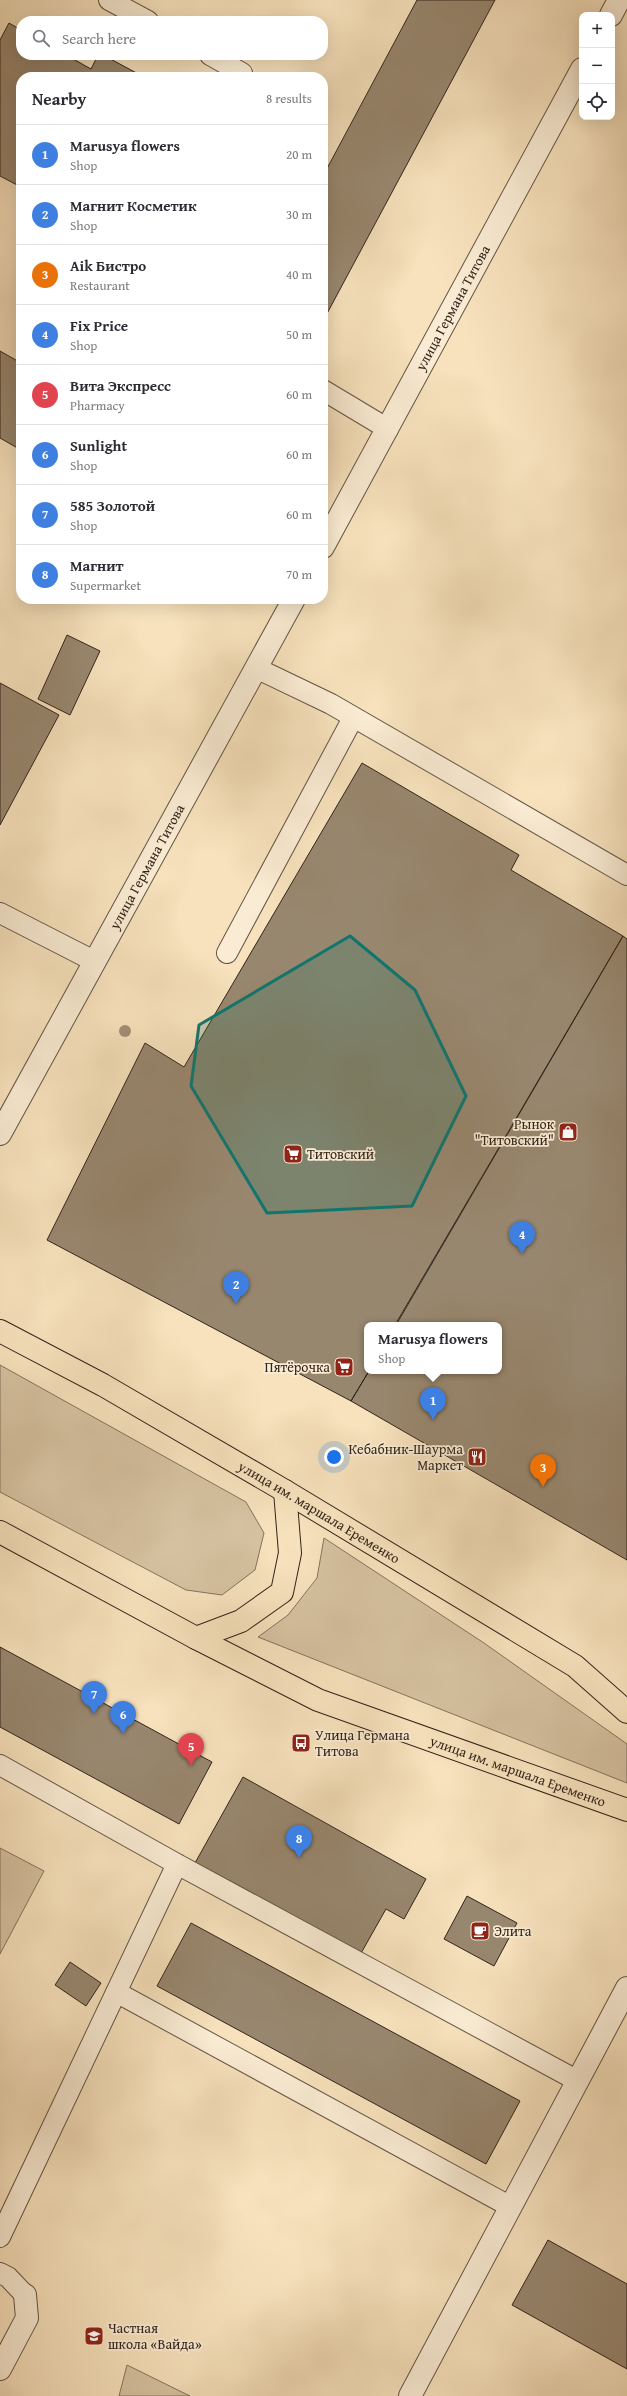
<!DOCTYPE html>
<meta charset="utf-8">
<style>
body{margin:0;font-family:"Gentium Book Plus",serif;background:#f2f2f3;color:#2b2b33}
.controls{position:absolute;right:12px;top:12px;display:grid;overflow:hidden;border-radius:8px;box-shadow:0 4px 16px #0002}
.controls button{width:36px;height:36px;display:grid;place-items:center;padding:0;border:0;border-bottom:1px solid #e1e1e2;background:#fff;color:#2b2b33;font:20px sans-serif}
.you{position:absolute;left:334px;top:1457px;width:14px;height:14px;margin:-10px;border:3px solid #fff;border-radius:50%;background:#1a73e8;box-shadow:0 0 0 6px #1a73e833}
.badge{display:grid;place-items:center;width:26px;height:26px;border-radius:50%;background:#111827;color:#fff;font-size:13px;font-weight:700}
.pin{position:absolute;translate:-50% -33px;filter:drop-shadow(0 1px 2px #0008)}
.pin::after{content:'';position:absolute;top:21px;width:14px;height:12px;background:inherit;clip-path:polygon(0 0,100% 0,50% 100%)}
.popup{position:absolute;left:364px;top:1322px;width:138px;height:52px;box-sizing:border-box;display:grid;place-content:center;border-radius:8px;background:#fff;filter:drop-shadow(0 1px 3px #0005);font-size:13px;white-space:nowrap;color:#7c7c81}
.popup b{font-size:15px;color:#2b2b33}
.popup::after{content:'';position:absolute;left:50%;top:100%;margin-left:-8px;border:8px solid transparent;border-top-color:#fff}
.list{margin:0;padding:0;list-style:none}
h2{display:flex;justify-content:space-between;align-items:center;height:52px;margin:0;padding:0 16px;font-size:17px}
h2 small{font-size:13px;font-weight:400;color:#7c7c81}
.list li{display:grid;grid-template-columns:26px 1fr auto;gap:12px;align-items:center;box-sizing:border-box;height:60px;padding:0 16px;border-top:1px solid #e1e1e2}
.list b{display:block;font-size:15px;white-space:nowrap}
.list p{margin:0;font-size:13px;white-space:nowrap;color:#7c7c81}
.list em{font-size:13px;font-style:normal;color:#7c7c81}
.icon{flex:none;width:22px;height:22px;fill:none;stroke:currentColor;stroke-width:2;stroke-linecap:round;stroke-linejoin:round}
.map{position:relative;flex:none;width:627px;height:2396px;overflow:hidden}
.search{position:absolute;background:#fff;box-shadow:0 4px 16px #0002;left:16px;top:16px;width:312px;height:44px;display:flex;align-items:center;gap:10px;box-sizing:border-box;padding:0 14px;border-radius:16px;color:#7c7c81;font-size:15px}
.panel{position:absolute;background:#fff;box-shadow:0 4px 16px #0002;left:16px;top:72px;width:312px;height:532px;border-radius:16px}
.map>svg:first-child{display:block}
.green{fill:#d6c2a1;stroke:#84735e}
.building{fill:#98876f;stroke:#32241a}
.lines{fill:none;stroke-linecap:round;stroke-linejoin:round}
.service-casing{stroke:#635443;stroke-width:22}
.minor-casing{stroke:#635443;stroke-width:24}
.trunk-casing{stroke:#32241a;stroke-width:24}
.service{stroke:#faecd4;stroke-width:20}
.minor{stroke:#faecd4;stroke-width:22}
.trunk{stroke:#f7e2bd;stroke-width:22}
.tree{fill:#a19076}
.marked{fill:#0f766e;fill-opacity:0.2;stroke:#0f766e;stroke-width:3;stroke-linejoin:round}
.labels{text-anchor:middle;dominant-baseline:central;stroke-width:3.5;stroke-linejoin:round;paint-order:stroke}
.street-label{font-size:14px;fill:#32241a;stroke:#faecd4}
.poi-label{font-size:14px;fill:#32241a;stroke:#faecd4;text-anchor:start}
</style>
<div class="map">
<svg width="627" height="2396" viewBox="0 0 627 2396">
<rect width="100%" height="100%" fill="#f7e2bd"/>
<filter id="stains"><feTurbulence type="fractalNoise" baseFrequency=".005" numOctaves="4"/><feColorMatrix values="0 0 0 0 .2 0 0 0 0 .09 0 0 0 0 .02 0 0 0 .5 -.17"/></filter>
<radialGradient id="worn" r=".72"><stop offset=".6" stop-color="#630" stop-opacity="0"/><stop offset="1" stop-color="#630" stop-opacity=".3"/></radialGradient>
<path class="green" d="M0,1365L246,1502L264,1533L255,1570L222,1595L186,1590L0,1492Z
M324,1538L484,1643L627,1744V1783L258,1637L288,1615L317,1578Z
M0,1848L44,1871L0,1954Z
M127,2365L190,2396H119Z"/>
<path class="building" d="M417,0H495L323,321V176Z
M9,23L21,30V55H66L91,69L98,55H103L144,77H21V187L0,176V40Z
M0,351L21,363V450L0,438Z
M67,635L100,651L70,715L38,699Z
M0,683L59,715L0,825Z
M362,763L519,855L511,870L623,936L395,1325H367L369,1371L351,1401L47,1240L145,1043L184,1067Z
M623,936L627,939V1560L351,1401L369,1371H499V1325H396Z
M0,1647L212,1762L179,1824L0,1727Z
M243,1777L426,1879L404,1919L386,1909L360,1955L195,1863Z
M467,1896L517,1923L494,1966L444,1939Z
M191,1923L520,2101L486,2164L157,1986Z
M70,1962L101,1983L86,2006L55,1985Z
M548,2240L627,2284V2369L512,2305Z"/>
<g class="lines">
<defs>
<path id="service" d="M109,0L148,21
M210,55L242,73L240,77
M323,390L388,429
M256,668L331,704L627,875
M0,913L94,961
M227,953L353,718
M0,1765L177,1864L578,2081
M116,1992L511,2207
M0,2237L177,1864
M0,2273L8,2277L25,2295"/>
<g id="minor">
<path d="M611,15L619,0"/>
<path id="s1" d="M323,547L582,69"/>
<path id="s2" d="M0,1134L294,599"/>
<path d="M0,2369L27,2318L25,2295"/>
<path d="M410,2396L627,1988"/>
</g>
<g id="trunk">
<path id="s3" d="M0,1331L103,1385L285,1491L575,1666L627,1712"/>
<path id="s4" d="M0,1532L196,1638L318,1700L627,1810"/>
<path d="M196,1638L241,1621L282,1592L290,1553L285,1491"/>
</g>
</defs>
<use href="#service" class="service-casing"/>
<use href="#minor" class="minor-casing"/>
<use href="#trunk" class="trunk-casing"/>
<use href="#service" class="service"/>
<use href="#minor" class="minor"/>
<use href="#trunk" class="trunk"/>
</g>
<circle class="tree" cx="125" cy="1031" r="6"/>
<path class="marked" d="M350,936L415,990L466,1096L412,1206L267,1213L191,1086L199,1025Z"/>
<defs>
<symbol id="shop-square" viewBox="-11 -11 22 22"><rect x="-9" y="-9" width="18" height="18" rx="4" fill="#8f2418" stroke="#faecd4"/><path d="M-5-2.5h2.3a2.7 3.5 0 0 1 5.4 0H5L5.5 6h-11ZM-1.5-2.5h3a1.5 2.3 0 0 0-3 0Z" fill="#fff"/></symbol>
<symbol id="supermarket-square" viewBox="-11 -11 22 22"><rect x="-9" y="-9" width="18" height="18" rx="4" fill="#8f2418" stroke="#faecd4"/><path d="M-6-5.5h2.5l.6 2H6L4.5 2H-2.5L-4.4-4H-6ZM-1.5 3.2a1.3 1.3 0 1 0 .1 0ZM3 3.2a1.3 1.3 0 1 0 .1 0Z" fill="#fff"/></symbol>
<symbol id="restaurant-square" viewBox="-11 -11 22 22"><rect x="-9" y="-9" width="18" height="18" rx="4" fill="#8f2418" stroke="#faecd4"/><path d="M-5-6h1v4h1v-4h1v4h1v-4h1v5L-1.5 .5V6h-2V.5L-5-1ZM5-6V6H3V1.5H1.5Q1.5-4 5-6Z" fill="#fff"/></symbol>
<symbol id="bus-square" viewBox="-11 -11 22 22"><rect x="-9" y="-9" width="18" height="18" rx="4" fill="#8f2418" stroke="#faecd4"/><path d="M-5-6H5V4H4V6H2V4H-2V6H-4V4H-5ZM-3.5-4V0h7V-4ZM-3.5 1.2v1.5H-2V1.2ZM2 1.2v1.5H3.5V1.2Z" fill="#fff"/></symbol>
<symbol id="cafe-square" viewBox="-11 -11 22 22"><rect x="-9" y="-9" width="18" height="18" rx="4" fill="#8f2418" stroke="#faecd4"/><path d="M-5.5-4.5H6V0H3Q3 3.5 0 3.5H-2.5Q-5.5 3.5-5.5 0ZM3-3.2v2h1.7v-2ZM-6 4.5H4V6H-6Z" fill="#fff"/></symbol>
<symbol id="school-square" viewBox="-11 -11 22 22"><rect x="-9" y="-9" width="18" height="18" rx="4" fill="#8f2418" stroke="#faecd4"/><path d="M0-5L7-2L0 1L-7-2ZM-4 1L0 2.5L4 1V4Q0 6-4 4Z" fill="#fff"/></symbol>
</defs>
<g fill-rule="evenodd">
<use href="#shop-square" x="557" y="1121" width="22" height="22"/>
<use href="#supermarket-square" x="282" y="1143" width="22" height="22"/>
<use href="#supermarket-square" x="333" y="1356" width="22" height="22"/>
<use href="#restaurant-square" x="466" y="1446" width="22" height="22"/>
<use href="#bus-square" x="290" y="1732" width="22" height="22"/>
<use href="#cafe-square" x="469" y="1920" width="22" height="22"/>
<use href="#school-square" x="83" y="2325" width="22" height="22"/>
</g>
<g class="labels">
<g class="street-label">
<text stroke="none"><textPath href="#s1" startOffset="272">улица Германа Титова</textPath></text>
<text stroke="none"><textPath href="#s2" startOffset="305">улица Германа Титова</textPath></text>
<text stroke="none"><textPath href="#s3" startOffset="367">улица им. маршала Еременко</textPath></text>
<text stroke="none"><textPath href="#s4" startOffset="572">улица им. маршала Еременко</textPath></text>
</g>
<g class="poi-label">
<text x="554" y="1124" text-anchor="end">Рынок<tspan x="554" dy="16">"Титовский"</tspan></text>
<text x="307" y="1154">Титовский</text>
<text x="330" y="1367" text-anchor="end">Пятёрочка</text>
<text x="463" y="1449" text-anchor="end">Кебабник-Шаурма<tspan x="463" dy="16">Маркет</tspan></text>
<text x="315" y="1735">Улица Германа<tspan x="315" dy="16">Титова</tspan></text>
<text x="494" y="1931">Элита</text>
<text x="108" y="2328">Частная<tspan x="108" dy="16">школа «Вайда»</tspan></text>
</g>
</g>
<rect width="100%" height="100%" filter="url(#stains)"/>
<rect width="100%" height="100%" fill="url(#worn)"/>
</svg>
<div class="controls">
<button>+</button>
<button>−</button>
<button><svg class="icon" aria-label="locate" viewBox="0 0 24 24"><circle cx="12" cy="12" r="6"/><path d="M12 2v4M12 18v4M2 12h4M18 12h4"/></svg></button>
</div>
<div class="you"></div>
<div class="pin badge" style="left:433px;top:1420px;background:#3f7fe0">1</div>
<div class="popup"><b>Marusya flowers</b>Shop</div>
<div class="pin badge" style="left:236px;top:1304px;background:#3f7fe0">2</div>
<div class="pin badge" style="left:543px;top:1487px;background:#e8710a">3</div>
<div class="pin badge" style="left:522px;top:1254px;background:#3f7fe0">4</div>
<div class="pin badge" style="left:191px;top:1766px;background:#e0444e">5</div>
<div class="pin badge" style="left:123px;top:1734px;background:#3f7fe0">6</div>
<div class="pin badge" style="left:94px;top:1714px;background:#3f7fe0">7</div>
<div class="pin badge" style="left:299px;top:1858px;background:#3f7fe0">8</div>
<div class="search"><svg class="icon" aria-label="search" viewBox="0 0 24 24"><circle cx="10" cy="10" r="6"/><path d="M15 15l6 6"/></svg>Search here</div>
<section class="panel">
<h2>Nearby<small>8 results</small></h2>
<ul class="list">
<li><span class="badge" style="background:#3f7fe0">1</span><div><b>Marusya flowers</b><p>Shop</p></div><em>20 m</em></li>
<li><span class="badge" style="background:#3f7fe0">2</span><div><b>Магнит Косметик</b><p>Shop</p></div><em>30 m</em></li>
<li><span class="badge" style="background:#e8710a">3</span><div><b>Aik Бистро</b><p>Restaurant</p></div><em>40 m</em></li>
<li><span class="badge" style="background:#3f7fe0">4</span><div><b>Fix Price</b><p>Shop</p></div><em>50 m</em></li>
<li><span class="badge" style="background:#e0444e">5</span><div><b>Вита Экспресс</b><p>Pharmacy</p></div><em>60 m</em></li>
<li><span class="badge" style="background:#3f7fe0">6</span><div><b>Sunlight</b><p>Shop</p></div><em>60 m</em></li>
<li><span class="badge" style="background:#3f7fe0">7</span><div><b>585 Золотой</b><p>Shop</p></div><em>60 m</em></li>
<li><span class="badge" style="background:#3f7fe0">8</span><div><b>Магнит</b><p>Supermarket</p></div><em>70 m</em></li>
</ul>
</section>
</div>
